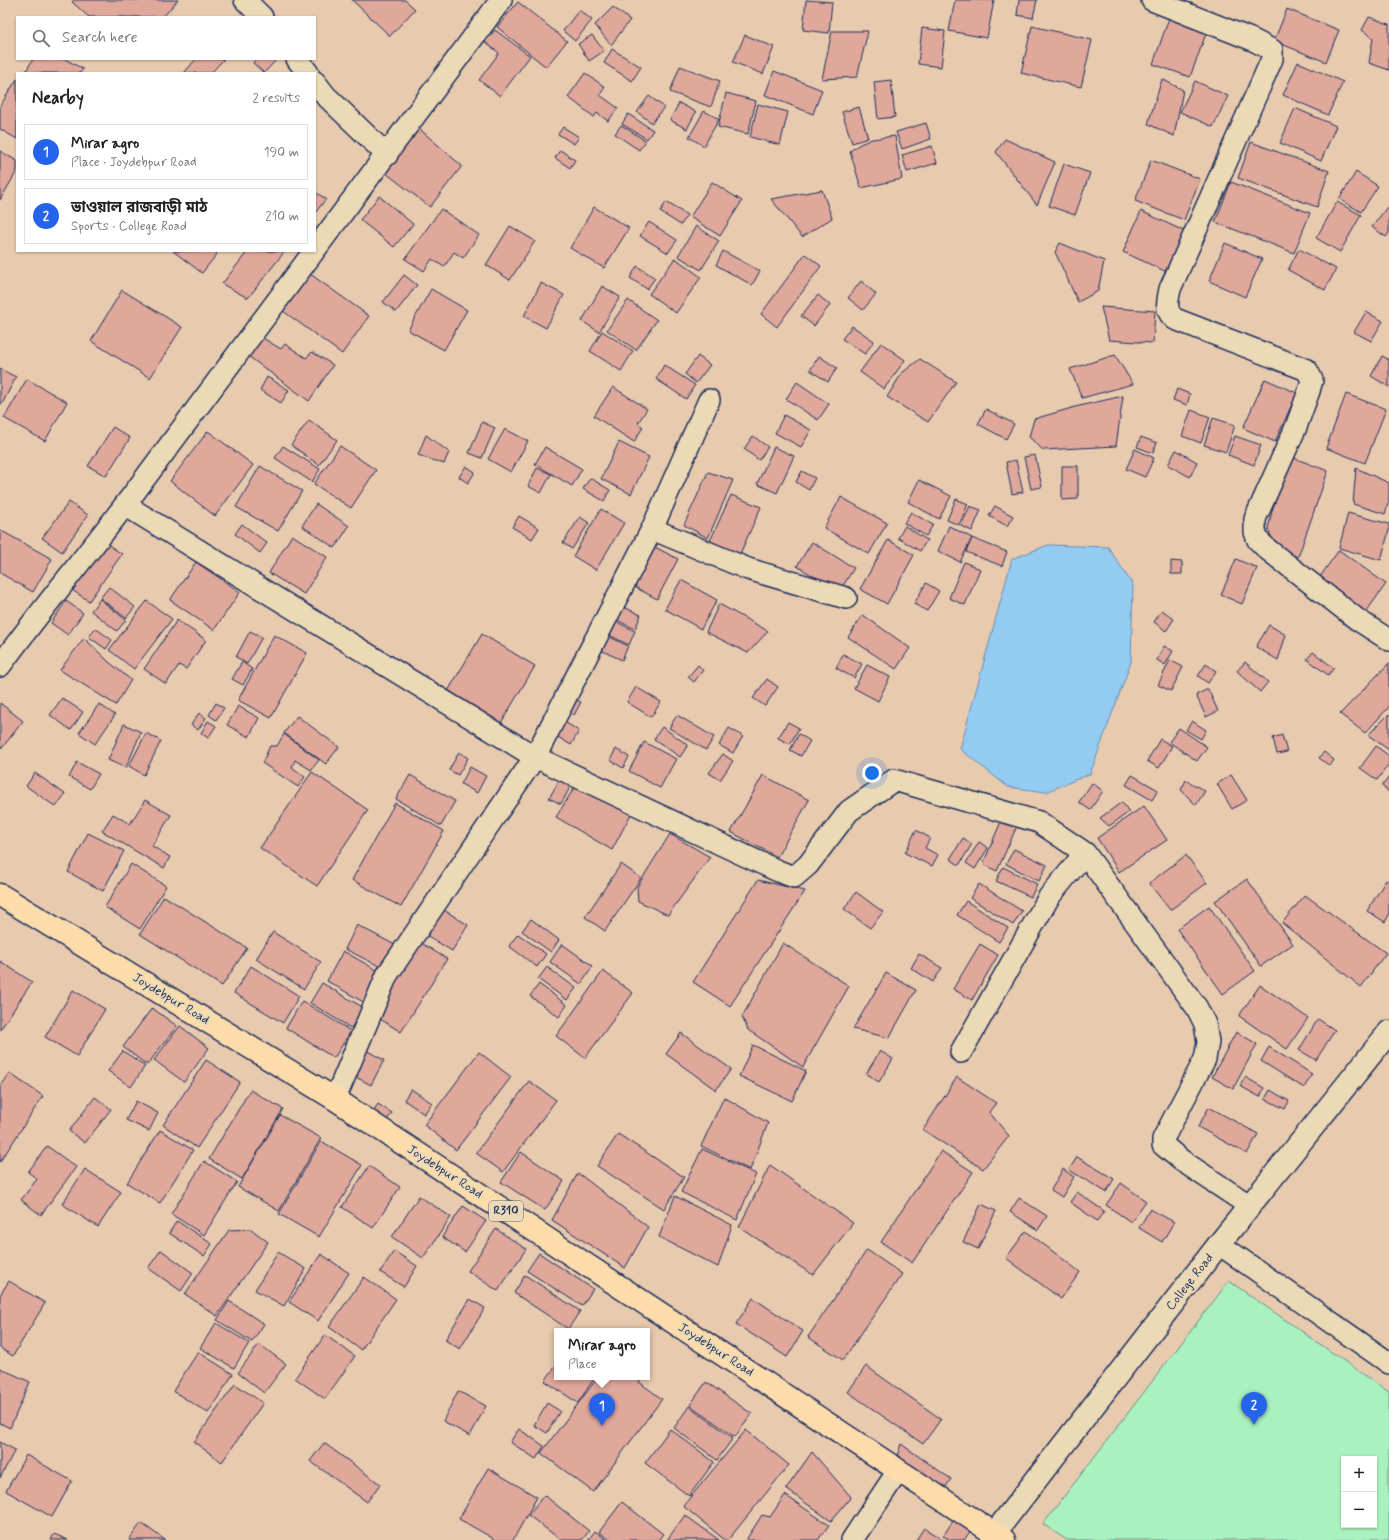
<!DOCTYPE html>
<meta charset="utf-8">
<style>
body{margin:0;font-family:Mynerve,"Noto Sans Bengali",sans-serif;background:#f2f2f2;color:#222}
.controls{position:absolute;right:12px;bottom:12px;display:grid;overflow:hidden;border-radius:0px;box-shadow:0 1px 3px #0004}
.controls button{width:36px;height:36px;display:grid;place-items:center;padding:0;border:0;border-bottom:1px solid #e0e0e0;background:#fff;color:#222;font:20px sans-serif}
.you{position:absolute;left:872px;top:773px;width:14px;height:14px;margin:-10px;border:3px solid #fff;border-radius:50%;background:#1a73e8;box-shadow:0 0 0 6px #1a73e833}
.badge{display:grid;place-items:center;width:26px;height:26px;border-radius:50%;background:#2563eb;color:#fff;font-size:13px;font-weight:700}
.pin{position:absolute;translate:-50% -33px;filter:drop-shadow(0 1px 2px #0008)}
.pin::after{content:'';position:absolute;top:21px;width:14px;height:12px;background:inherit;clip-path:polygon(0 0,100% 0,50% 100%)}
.popup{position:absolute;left:554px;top:1328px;width:96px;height:52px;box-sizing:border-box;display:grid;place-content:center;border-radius:0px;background:#fff;filter:drop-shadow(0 1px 3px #0005);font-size:13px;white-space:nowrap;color:#767676}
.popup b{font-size:15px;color:#222}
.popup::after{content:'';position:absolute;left:50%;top:100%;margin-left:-8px;border:8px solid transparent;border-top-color:#fff}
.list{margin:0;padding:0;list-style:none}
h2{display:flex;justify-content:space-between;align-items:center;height:52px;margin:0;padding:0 16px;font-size:17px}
h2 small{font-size:13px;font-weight:400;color:#767676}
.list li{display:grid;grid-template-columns:26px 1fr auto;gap:12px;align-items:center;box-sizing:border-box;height:56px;margin:0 8px 8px;padding:0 8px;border:1px solid #e0e0e0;border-radius:0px}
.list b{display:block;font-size:15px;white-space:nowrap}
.list p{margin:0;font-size:13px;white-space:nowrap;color:#767676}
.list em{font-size:13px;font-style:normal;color:#767676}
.icon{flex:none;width:22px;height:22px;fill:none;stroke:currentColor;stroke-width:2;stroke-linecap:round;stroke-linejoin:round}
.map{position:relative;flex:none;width:1389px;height:1540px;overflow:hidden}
.search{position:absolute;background:#fff;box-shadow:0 1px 3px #0004;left:16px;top:16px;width:300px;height:44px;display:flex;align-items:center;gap:10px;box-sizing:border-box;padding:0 14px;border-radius:0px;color:#767676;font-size:15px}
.panel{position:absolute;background:#fff;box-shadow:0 1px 3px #0004;left:16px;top:72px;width:300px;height:180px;border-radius:0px}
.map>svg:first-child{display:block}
.green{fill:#a9f1bf;stroke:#62908e;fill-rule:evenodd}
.water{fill:#94cbf3;stroke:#648db7}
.building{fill:#e0a79b;stroke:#1b2f5e}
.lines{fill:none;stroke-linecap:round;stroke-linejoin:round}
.minor-casing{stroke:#1b2f5e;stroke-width:24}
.secondary-casing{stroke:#1b2f5e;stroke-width:25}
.primary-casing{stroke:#1b2f5e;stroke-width:25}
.minor{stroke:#ecd9b6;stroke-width:21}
.secondary{stroke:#ecd9b6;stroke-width:22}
.primary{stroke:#fddcac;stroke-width:22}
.labels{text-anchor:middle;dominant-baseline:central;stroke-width:4;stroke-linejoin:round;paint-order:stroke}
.shield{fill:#ecd9b6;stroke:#5a6278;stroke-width:1}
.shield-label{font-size:12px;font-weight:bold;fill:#1b2f5e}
.street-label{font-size:13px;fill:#1b2f5e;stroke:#ecd9b6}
</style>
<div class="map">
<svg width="1389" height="1540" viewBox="0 0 1389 1540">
<rect width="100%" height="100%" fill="#e8caae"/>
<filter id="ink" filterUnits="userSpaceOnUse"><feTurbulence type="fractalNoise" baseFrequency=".025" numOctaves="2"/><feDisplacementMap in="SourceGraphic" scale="8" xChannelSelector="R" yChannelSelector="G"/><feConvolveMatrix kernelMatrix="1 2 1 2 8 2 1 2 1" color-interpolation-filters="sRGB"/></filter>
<g filter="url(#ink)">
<path class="green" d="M1229,1281L1389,1392V1540H1067L1043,1524ZM1344,1459H1374V1525H1344Z"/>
<path class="water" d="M1048,545L1108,547L1133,585L1131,662L1090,774L1046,792L1008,787L960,749L1012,559Z"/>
<path class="building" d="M74,0H178L163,17H89L72,2Z
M352,0H405L415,9L390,36Z
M806,0L832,2L829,33L803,30Z
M955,0H994L987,38L949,31Z
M1019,0H1037L1033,18L1017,15Z
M518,2L567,41L546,67L497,27Z
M613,7L630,20L611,45L595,25Z
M1287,9L1339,30L1326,62L1274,41Z
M579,10L592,20L575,41L563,31Z
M1369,17L1389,24V70L1369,63L1373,38L1362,30Z
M1169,18L1207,31L1190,77L1153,64Z
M1032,26L1092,40L1081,87L1021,73Z
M922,28L945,31L941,67L918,64Z
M495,30L530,56L500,96L479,80L499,53L485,42Z
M832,31H868L857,77L822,79Z
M592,35L604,51L589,61L578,44Z
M745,35L774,47L763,74L733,62Z
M612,49L641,67L632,81L604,63Z
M33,59H65L83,69L80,73H28L26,71Z
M196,59H224L211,73H184Z
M256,59H277L264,73L253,63Z
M1298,62L1343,82L1328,115L1283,95Z
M680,66L720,81L711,107L670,92Z
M774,71L822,90L813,114L765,95Z
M585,73L605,87L600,95L618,108L608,121L597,113L594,117L568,97Z
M17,79V139L0,129V106Z
M1162,79L1183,90L1174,136L1148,124Z
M891,80L895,117L878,119L874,82Z
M1195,81L1228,96L1213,127L1180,112Z
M726,93L756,101L748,134L718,127Z
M649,96L664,107L652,123L637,112Z
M679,103L696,112L687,129L670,120Z
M758,104L788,112L780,145L750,137Z
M859,107L868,138L852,143L842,112Z
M1295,108L1336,126L1321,161L1280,143Z
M704,111L719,119L704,146L689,137Z
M628,114L653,130L647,139L622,124Z
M926,123L931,139L902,149L896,132Z
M415,125L462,166L430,207L382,170Z
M621,125L646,141L639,150L615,134Z
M563,127L579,137L574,144L558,134Z
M895,136L902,179L861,188L850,151L860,144L872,139Z
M1005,139L1055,162L1037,205L996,152Z
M1251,142L1329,171L1317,207L1238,178Z
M932,146L937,163L907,172L902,155Z
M560,150L575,160L570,168L555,158Z
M0,151L17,161V171L0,200Z
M1151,160L1200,179L1184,220L1135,201Z
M1064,164L1090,173L1075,215L1049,206Z
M1356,172L1378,186L1361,212L1339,199Z
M712,182L742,201L720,236L690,217Z
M1231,182L1310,213L1294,253L1215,222Z
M822,190L832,218L802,237L771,199Z
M315,192L326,199L315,213Z
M379,196L413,224L394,247L360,220Z
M666,202L687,215L681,225L660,212Z
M1337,202L1361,215L1340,252L1316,238Z
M594,207L629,228L604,268L570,248Z
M1387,207L1389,209V233L1386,237L1372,227Z
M441,209L479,235L463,258L454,252L444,267L432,259L424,271L405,259Z
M1141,211L1186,232L1167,272L1123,252Z
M649,222L677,240L668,253L640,236Z
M510,226L535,241L510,280L486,265Z
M696,226L719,241L701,270L678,256Z
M1060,243L1104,261L1098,291L1078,302L1055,252Z
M1225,243L1262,259L1245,297L1209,281Z
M1299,249L1336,269L1325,290L1288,270Z
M173,251H214L217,254L202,273Z
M248,251H285L248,298L222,284Z
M723,251L760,271L752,285L716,265Z
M805,254L821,266L777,327L761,314Z
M675,258L701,277L676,313L649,294Z
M637,266L655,278L647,289L630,278Z
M306,271L369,316L342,354L279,308Z
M404,275L417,285L396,312L383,302Z
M861,281L876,294L863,310L848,298Z
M541,283L564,295L546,328L524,316Z
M602,286L620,297L599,332L582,321Z
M431,289L467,310L444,350L408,330Z
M122,290L182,327L150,378L91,341Z
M818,295L830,305L814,326L801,316Z
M628,300L657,320L636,350L607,330Z
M1101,307L1155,311L1153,343L1109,340Z
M1366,312L1383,321L1371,341L1354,332Z
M852,326L874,341L865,354L842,339Z
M602,331L633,351L621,371L590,351Z
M261,337L281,349L285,344L306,358L312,352L333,365L309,401L248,356Z
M881,343L905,360L884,389L860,372Z
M1115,355L1133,384L1082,398L1070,369Z
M698,356L710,365L696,383L685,374Z
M819,356L837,368L828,382L810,370Z
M1382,356L1389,360V387L1371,376Z
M920,359L956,382L928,422L887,397L902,373Z
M664,365L695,385L686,399L656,379Z
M0,369L16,377L2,404L0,403Z
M267,377L289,390L281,403L260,390Z
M27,379L67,402L45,441L4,418Z
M1265,379L1297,393L1275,442L1243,428Z
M797,382L829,404L818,420L786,399Z
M613,387L647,409L638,423L643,427L634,442L594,416Z
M1177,389L1190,394L1187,405L1173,400Z
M1346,394L1386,409L1365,463L1326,448Z
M1123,396L1116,446L1043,450L1029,437L1034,419L1075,407Z
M986,409L1014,424L1006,439L978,424Z
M1191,410L1210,417L1201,443L1182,436Z
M784,415L811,430L801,447L775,433Z
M1213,418L1235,425L1226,452L1204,445Z
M309,420L337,440L319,465L291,445Z
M482,422L495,428L482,458L469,453Z
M113,427L130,438L106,476L88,466Z
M505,429L528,441L511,472L488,459Z
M208,431L253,465L215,516L170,481Z
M426,435L449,452L444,464L418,455Z
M753,436L768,447L759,460L744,449Z
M1235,436L1261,445L1254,465L1228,455Z
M1141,437L1157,443L1153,453L1137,447Z
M619,442L649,457L631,494L601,479Z
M283,446L320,469L312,482L275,458Z
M340,446L376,470L351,508L314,484Z
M545,447L582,469L572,486L535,464Z
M774,447L794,456L777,493L757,484Z
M1135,449L1154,458L1145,477L1126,469Z
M1176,450L1197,462L1190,477L1168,465Z
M1035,455L1042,487L1031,489L1024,457Z
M1294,458L1328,471L1298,557L1287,553L1273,541L1268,529L1273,507Z
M1016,460L1023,492L1012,494L1006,462Z
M260,466L302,491L278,531L236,507Z
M466,466L475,472L468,483L459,477Z
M1062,466H1078V499L1062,500Z
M537,468L551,474L541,493L528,486Z
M1356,468L1389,483V500L1385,514L1353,504Z
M802,471L815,478L809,490L796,482Z
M708,472L733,480L708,538L684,525Z
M590,478L610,490L604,501L583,489Z
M919,480L951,496L939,519L908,502Z
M731,495L761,507L739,556L710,541Z
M841,497L887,523L869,554L824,528Z
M956,499L968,504L959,525L947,520Z
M69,502L88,515L62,552L42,538Z
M316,504L349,526L335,548L302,526Z
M970,506L981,510L972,531L961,526Z
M995,506L1013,516L1007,526L989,516Z
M601,509L624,523L596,570L573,556Z
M911,512L933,525L926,536L904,523Z
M1348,513L1389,524V530L1381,560L1339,548Z
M519,516L539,528L532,539L512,527Z
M580,517L589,523L572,549L563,543Z
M242,524L267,543L260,553L235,534Z
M905,526L927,540L920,551L898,538Z
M949,526L972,538L960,562L938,551Z
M0,530L52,559L33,592L0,573Z
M292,535L327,557L304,594L269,573Z
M972,538L1007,552L1002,566L966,552Z
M888,540L914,555L887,604L860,589Z
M104,542L122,554L89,601L72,590Z
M812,542L854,568L839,592L797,566Z
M651,545L678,559L657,599L631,585Z
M1339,550L1386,584L1366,612L1319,578Z
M1236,559L1257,568L1242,604L1221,595Z
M1171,561L1182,562V574H1171Z
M196,562L240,592L214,630L170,600Z
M964,562L980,569L965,605L949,598Z
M681,580L717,600L701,629L665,609Z
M926,583L939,591L927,611L914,604Z
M109,587L135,607L126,618L100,598Z
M100,599L126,620L117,631L91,611Z
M66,601L83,613L68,635L51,623Z
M147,601L172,619L134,669L109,650Z
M615,603L641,615L635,629L609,616Z
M719,604L768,631L748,653L706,632Z
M1162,610L1174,619L1166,631L1154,622Z
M863,615L910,648L896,669L848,637Z
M609,618L635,631L629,645L603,632Z
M177,620L206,640L186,669L179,665L166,684L144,669Z
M1269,625L1286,635L1278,660L1256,647Z
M95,628L112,640L106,649L89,637Z
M250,631L262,637L247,664L236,657Z
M602,633L628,646L622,660L596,648Z
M482,634L535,666L498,728L445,696Z
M274,635L307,653L271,718L238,700Z
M84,638L109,662L131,680L116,705L60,670Z
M1164,646L1173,651L1165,665L1157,660Z
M1313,652L1334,668L1328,675L1307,659Z
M843,654L862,664L854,678L836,668Z
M1170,660L1183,667L1171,691L1158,685Z
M242,662L252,669L243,685L232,679Z
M1245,662L1268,682L1260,692L1237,671Z
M1389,663V707L1365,733L1340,714Z
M1206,664L1216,671L1208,683L1198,676Z
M698,665L703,670L694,682L688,677Z
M867,665L890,677L878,701L854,688Z
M767,679L778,687L765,706L753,698Z
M636,687L661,702L651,717L627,702Z
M1208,689L1218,711L1206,717L1196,695Z
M569,696L581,702L574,715L562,709Z
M62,698L83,712L71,730L50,715Z
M0,703L23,721L2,748L0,746Z
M216,703L224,708L216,720L209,715Z
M99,704L115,715L95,744L79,733Z
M238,706L259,718L249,737L227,725Z
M199,713L206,718L198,730L191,725Z
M1389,714V750L1368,735Z
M677,715L714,737L706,750L669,728Z
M297,716L339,747L326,764L284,733Z
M558,718L579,731L571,745L550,732Z
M208,721L216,726L208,738L201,733Z
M1192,721L1206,730L1201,739L1186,730Z
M788,722L799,728L790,744L778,738Z
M124,724L141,732L126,768L108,760Z
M662,727L688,745L680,757L654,739Z
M729,728L743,736L733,753L719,745Z
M1179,728L1207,747L1197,761L1169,742Z
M146,733L161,741L144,775L129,766Z
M284,734L319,760L311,770L295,760L292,767L305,777L298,787L262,763L270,746H277Z
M799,734L810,741L801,756L790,750Z
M1282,735L1287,752L1277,754L1273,738Z
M1160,739L1172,746L1159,768L1147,761Z
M644,742L676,759L660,788L629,771Z
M1376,746L1389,756V764L1377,780L1360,768Z
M616,749L629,757L623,768L610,760Z
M459,752L468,758L458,775L449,770Z
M1324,752L1334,760L1330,766L1319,758Z
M723,754L733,761L720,780L709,773Z
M77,762L99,774L90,789L69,777Z
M470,767L486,776L477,793L461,784Z
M312,772L368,810L317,886L260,848Z
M35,773L65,794L56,807L26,786Z
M563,774L574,780L561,804L549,798Z
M410,775L455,801L441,826L396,799Z
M763,775L809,800L777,857L731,832Z
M1132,775L1158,790L1152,800L1126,785Z
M1231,775L1247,800L1232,809L1217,784Z
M1389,777V792L1382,786Z
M1186,780L1205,791L1196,805L1181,790Z
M578,782L632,812L612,850L556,817Z
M1092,783L1103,791L1090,810L1079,802Z
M145,800L171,815L152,846L170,857L164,868L102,831L113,814L130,824Z
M1122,802L1129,812L1109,826L1100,818Z
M395,803L444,831L401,907L352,880Z
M1144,806L1167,840L1119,872L1097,838Z
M1002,819L1017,826L997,871L983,864Z
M916,830L930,838L925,848L938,855L932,866L905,853Z
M88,833L124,851L103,891L68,872Z
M670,834L710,857L668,915L638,901L637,887Z
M963,838L972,844L959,865L950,859Z
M979,842L988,848L975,869L966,863Z
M1014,849L1047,865L1039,881L1006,864Z
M1186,855L1207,883L1170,910L1149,883Z
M131,864L166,886L140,929L105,907Z
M621,864L641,878L605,931L585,917Z
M1003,867L1037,884L1031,897L996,881Z
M1247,879L1293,944L1261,966L1215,901Z
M758,880L805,891L730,1006L693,982Z
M1386,880L1389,882V915L1385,922L1367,911Z
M979,884L1022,911L1013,925L970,898Z
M856,892L883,912L870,928L844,909Z
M1305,895L1386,953L1361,987L1282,923Z
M164,896L247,948L222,986L140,934Z
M966,901L1008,928L999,942L957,915Z
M1209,906L1255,971L1223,994L1177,929Z
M439,907L468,925L452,951L423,933Z
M531,919L559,940L551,952L522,931Z
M357,925L395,945L383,968L345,949Z
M273,932L321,962L304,989L256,959Z
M518,934L546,954L537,967L509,946Z
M418,941L447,959L401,1032L372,1014Z
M783,943L849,986L803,1067L748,1030L742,1017Z
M562,944L593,966L581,984L550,962Z
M980,944L998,955L972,1000L953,989Z
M343,951L382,973L365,1003L327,981Z
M919,954L942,968L933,982L911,968Z
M0,961L32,982L0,1030Z
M251,966L299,996L283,1023L234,993Z
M547,967L576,988L567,1000L538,979Z
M603,971L633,993L585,1058L556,1036Z
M886,973L916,990L889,1038L853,1029Z
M322,983L364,1008L351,1028L310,1003Z
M539,984L567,1005L559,1017L530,996Z
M1260,985L1308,1018L1287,1049L1239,1016Z
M73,990L105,1009L77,1056L45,1037Z
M302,1001L351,1031L334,1058L286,1028Z
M152,1008L177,1026L147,1065L123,1047Z
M1318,1019L1335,1030L1316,1060L1299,1050Z
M180,1026L209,1048L184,1082L154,1060Z
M1236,1032L1257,1044L1233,1089L1212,1077Z
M681,1033L731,1069L716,1090L666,1054Z
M753,1045L806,1071L792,1101L739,1076Z
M1269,1047L1312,1074L1304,1088L1261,1061Z
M364,1049L384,1060L371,1085L350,1074Z
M123,1051L145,1066L131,1087L108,1071Z
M880,1051L893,1059L879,1082L866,1074Z
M479,1052L511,1077L456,1150L424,1125Z
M206,1060L240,1082L197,1148L163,1125Z
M9,1073L43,1096L0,1162V1086Z
M957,1077L996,1103L989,1112L1009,1136L983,1169L923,1130Z
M1245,1077L1264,1088L1260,1097L1240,1086Z
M529,1081L556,1100L503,1172L476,1153Z
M411,1089L432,1103L424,1114L404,1100Z
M250,1090L283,1109L242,1179L209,1159Z
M1270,1090L1289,1101L1285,1109L1265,1099Z
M95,1097L111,1109L85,1143L69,1131Z
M724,1097L768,1123L750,1170L701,1146Z
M136,1101L158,1113L149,1131L126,1120Z
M378,1104L392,1113L387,1120L373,1111Z
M1209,1107L1258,1134L1247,1154L1198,1127Z
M280,1115L321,1138L279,1211L238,1187Z
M160,1130L193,1150L160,1203L127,1183Z
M618,1134L684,1177L664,1209L597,1166Z
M321,1141L362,1165L319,1237L279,1214Z
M47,1146L76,1167L41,1215L21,1200L37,1179L28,1172Z
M702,1149L756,1174L737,1220L681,1192Z
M941,1151L973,1172L912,1263L881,1242Z
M521,1152L564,1181L545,1210L501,1182Z
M1077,1157L1114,1179L1106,1192L1069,1170Z
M204,1161L237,1182L204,1235L171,1214Z
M770,1165L853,1223L813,1275L739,1227Z
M369,1166L400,1187L373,1228L342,1207Z
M85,1169L121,1192L98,1227L62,1204Z
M1063,1169L1074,1177L1062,1197L1051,1190Z
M578,1173L648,1227L625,1268L552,1220Z
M1121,1183L1146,1201L1131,1222L1106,1205Z
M1077,1192L1104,1211L1097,1221L1070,1202Z
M419,1196L451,1217L423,1258L392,1237Z
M675,1196L732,1225L718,1267L659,1237Z
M1019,1198L1047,1216L1038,1230L1010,1212Z
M981,1204L996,1211L978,1249L963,1242Z
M463,1206L486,1221L465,1252L442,1237Z
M1150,1209L1174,1222L1162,1242L1139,1228Z
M177,1221L212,1244L204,1256L169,1233Z
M251,1229L268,1242L217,1316L185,1294L229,1230Z
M496,1229L526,1249L498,1291L468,1271Z
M1026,1231L1080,1272L1061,1299L1006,1258Z
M161,1250L193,1273L181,1291L148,1268Z
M867,1250L902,1274L843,1360L808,1337Z
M394,1251L417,1266L404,1287L380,1272Z
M278,1252L306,1269L284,1306L255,1290Z
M539,1253L593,1289L582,1306L527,1271Z
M321,1254L349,1273L318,1321L289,1302Z
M525,1275L580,1311L568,1329L514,1293Z
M364,1277L396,1299L361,1350L329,1327Z
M9,1281L45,1303L13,1356L0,1348V1295Z
M753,1298L803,1331L787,1357L736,1324Z
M470,1299L485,1308L460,1349L445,1340Z
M229,1301L264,1324L252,1342L217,1320Z
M216,1323L249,1343L234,1368L200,1348Z
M325,1335L355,1356L325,1399L295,1378Z
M259,1344L286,1364L264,1393L238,1373Z
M198,1352L233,1374L208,1413L173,1391Z
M557,1364V1377H595L578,1403L545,1381Z
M866,1366L941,1419L923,1444L848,1392Z
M0,1368L30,1382L10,1428L0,1423Z
M598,1377H643L639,1382L662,1399L593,1492L541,1453Z
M706,1382L752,1414L735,1437L690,1405Z
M235,1384L263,1403L222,1462L194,1442Z
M458,1391L486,1406L470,1436L443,1421Z
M547,1403L560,1411L547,1433L534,1425Z
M689,1406L733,1438L717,1460L674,1428Z
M519,1429L544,1446L536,1459L510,1442Z
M670,1429L714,1462L689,1496L645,1463Z
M746,1430L789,1465L728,1540H725L683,1506Z
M0,1442L15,1450L0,1478Z
M324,1443L380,1484L367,1502L310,1461Z
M901,1444L951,1479L941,1494L895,1462Z
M812,1452L851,1497L831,1521L786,1489Z
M26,1455L72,1481L52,1517L6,1491Z
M488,1468L537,1497L513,1540H496L459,1519Z
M544,1495L589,1531L582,1540H561L528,1515Z
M785,1495L829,1525L818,1540H746L762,1515L770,1517Z
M622,1502L663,1534L658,1540H610L599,1532Z
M685,1515L719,1540H667Z
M957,1515L974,1526L964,1540H951L943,1536Z
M141,1523L165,1540H129Z
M924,1528L943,1540H916Z
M595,1531L607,1540H588Z
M54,1534L68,1540H51Z"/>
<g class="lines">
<defs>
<path id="minor" d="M245,0L262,17
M1152,0L1253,40L1272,50V59L1170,289C1168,300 1164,311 1175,319L1307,370L1312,380L1309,391L1296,427L1255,519V532L1258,540L1267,549L1358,620L1389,640
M297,59L308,73
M315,82L325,95L387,155
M125,505L535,757L778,871L794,877L808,865L849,811L894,780L1039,822L1085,853L1049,897L961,1052
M652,529L748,569L846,598
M0,666C42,608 88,554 131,497C255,332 378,166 501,0
M1085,853L1197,1008L1205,1024L1208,1042L1205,1059L1163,1139V1145L1181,1160L1250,1206
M335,1099L387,975L535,757L652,529L709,400
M1219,1244L1389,1363
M852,1540L898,1471"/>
<path id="secondary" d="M994,1534L1219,1244L1389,1032"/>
<path id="primary" d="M0,895L335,1099L1004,1540"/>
</defs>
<use href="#minor" class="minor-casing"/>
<use href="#secondary" class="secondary-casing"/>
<use href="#primary" class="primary-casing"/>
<use href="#minor" class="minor"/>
<use href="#secondary" class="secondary"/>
<use href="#primary" class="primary"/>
</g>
</g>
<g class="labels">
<rect class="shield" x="489" y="1201" width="34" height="20" rx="3"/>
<g class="shield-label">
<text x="506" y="1211">R310</text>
</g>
<g class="street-label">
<text transform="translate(171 999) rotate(31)">Joydebpur Road</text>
<text transform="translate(445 1172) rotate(33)">Joydebpur Road</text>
<text transform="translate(1190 1282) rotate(-52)">College Road</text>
<text transform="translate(716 1350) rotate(33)">Joydebpur Road</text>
</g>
</g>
</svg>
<div class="controls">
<button>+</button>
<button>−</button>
</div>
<div class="you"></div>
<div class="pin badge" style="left:602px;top:1426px">1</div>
<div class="popup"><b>Mirar agro</b>Place</div>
<div class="pin badge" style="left:1254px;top:1425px">2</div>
<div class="search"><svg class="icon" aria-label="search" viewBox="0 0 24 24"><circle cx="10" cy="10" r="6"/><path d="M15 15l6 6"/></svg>Search here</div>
<section class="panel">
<h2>Nearby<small>2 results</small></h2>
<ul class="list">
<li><span class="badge">1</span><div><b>Mirar agro</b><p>Place · Joydebpur Road</p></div><em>190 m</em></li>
<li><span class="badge">2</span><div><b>ভাওয়াল রাজবাড়ী মাঠ</b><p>Sports · College Road</p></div><em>210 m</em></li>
</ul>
</section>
</div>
